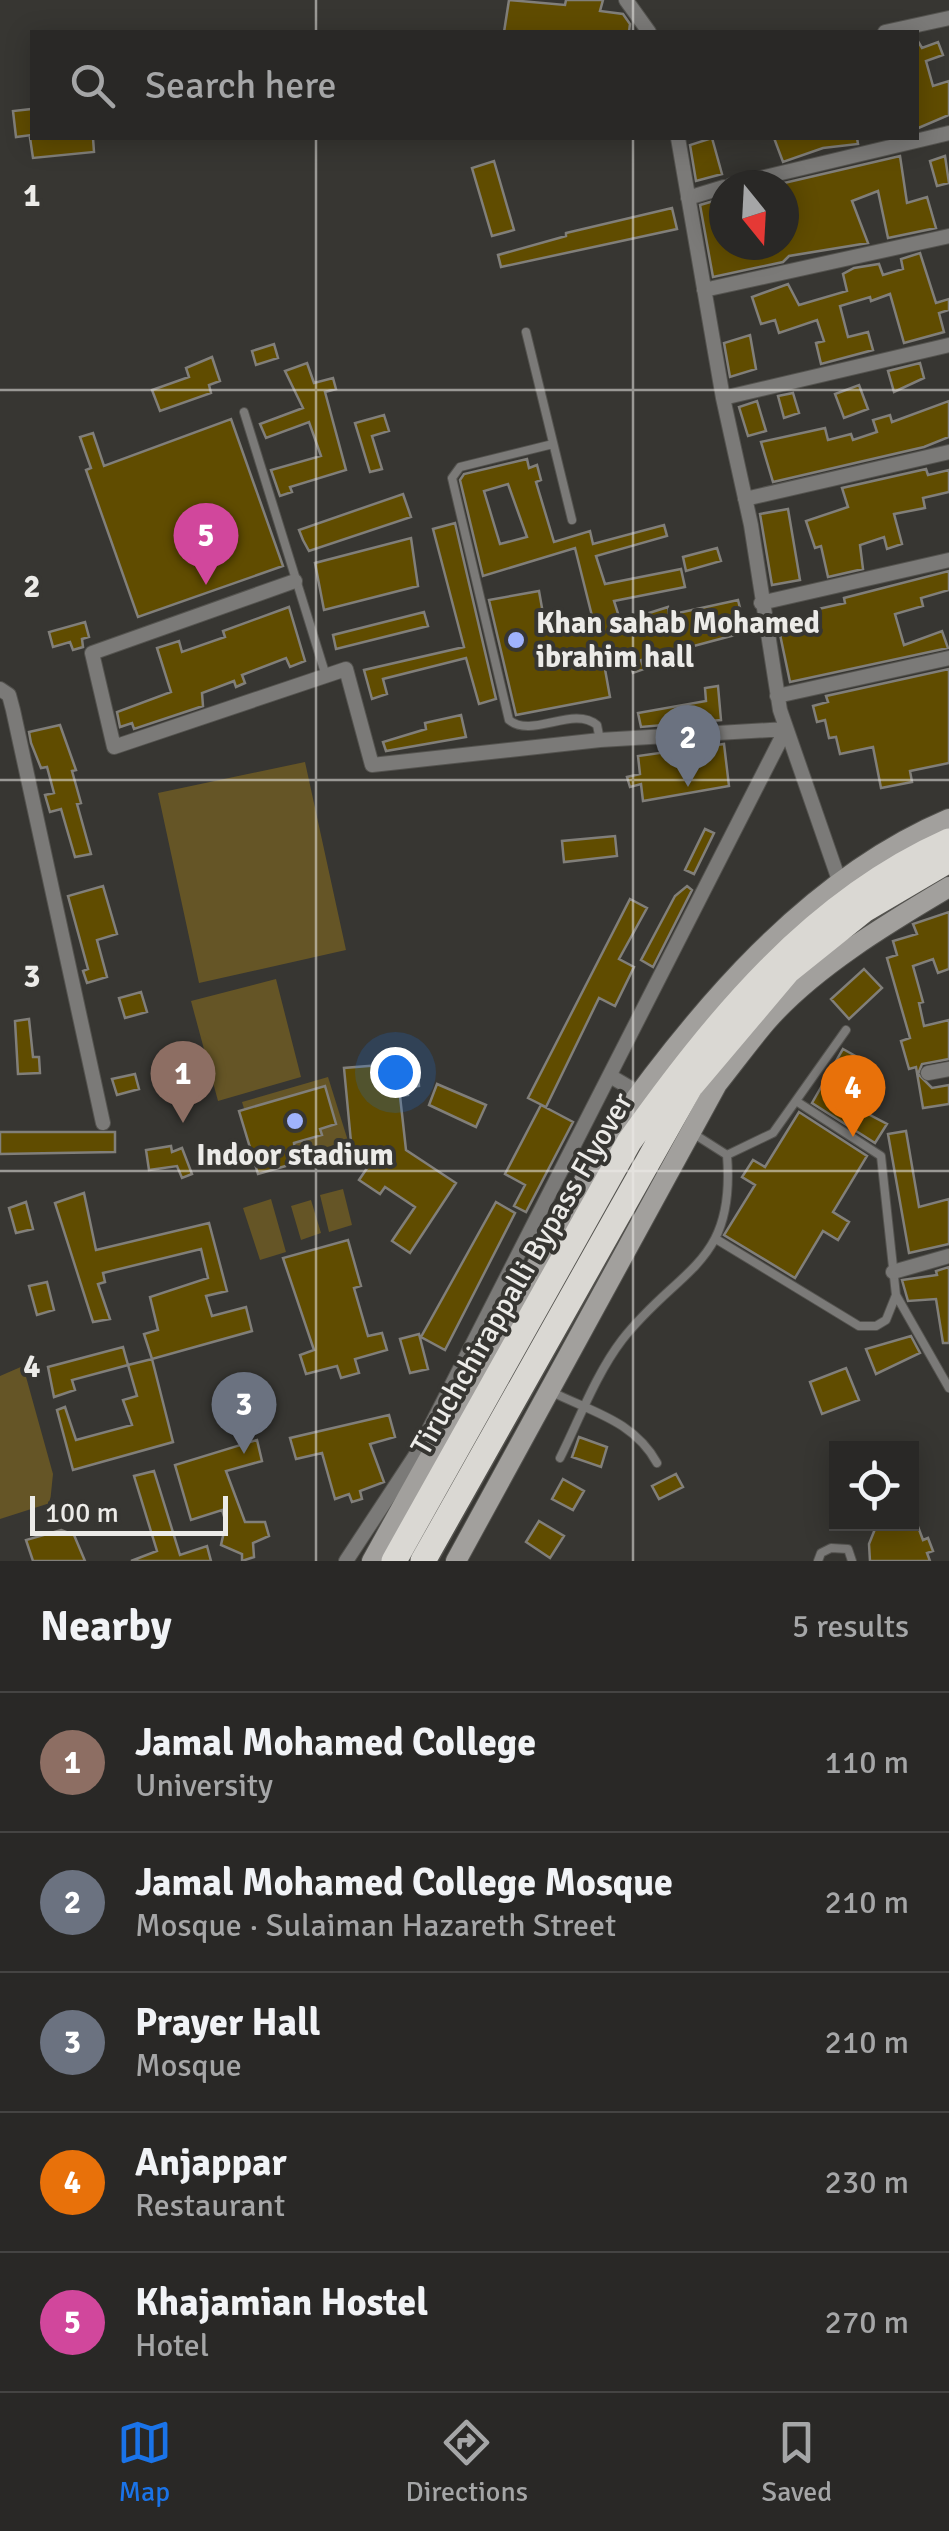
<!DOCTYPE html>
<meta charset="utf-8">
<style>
body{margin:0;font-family:Signika,sans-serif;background:#31302e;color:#f1f3f6}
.controls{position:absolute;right:30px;bottom:30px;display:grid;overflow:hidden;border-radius:0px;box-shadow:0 5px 25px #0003}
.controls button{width:90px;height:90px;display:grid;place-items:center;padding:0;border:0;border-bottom:2px solid #454443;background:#292826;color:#f1f3f6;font:50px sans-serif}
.compass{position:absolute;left:709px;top:170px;width:90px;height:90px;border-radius:50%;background:#292826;box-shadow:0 5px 25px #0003;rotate:162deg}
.scale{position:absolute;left:30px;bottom:25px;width:198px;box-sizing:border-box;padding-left:10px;border:5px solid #ecebe8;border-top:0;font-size:28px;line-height:35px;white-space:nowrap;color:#ecebe8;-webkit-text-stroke:8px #373632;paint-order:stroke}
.you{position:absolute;left:395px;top:1072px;width:35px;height:35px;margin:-25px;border:8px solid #fff;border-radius:50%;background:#1a73e8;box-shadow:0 0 0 15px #1a73e833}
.badge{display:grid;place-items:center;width:65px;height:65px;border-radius:50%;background:#1a73e8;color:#fff;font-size:32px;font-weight:700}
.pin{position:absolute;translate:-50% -82px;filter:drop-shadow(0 2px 5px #0008)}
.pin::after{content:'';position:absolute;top:52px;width:35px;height:30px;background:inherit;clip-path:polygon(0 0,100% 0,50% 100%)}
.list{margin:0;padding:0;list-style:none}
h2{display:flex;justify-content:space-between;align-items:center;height:130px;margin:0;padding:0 40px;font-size:42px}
h2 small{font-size:32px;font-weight:400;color:#a5a6a7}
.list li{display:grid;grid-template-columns:65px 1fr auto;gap:30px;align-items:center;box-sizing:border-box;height:140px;padding:0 40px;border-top:2px solid #454443}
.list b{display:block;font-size:38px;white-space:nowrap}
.list p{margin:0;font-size:32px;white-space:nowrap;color:#a5a6a7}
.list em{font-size:32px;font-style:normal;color:#a5a6a7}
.icon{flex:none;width:55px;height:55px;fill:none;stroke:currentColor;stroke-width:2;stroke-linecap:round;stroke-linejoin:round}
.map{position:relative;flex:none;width:949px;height:1561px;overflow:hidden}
.search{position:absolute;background:#292826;box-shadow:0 5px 25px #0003;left:30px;right:30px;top:30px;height:110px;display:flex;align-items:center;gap:25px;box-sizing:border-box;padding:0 35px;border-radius:0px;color:#a5a6a7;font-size:38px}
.sheet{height:830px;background:#292826}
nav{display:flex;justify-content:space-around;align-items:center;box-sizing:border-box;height:140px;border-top:2px solid #454443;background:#292826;font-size:28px;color:#a5a6a7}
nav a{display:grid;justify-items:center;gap:5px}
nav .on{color:#1a73e8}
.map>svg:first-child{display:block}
.green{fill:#655526}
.building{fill:#604c00;stroke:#817f7a;stroke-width:2.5;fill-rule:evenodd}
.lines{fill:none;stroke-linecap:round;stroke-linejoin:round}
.lane-casing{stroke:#54534f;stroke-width:10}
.street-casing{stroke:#54534f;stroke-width:16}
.secondary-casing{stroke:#54534f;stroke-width:22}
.highway-casing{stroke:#54534f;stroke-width:28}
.lane{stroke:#7b7a78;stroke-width:8}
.street{stroke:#7b7a78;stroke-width:14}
.secondary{stroke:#a2a09d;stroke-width:20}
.highway{stroke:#dad8d3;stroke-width:25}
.grid{fill:none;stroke:#ecebe8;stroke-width:2.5;stroke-opacity:0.55}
.poi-dot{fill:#9fb3fd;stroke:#373632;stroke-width:4}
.labels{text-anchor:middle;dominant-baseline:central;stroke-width:8;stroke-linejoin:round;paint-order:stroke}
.poi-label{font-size:30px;font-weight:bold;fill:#ecebe8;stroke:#373632;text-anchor:start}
.street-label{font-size:30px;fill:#ecebe8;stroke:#373632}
.grid-label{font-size:32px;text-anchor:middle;font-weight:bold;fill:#ecebe8;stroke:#373632;stroke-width:8;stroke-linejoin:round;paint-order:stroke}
</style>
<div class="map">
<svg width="949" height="1561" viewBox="0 0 949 1561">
<rect width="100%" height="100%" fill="#373632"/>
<path class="green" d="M305,762L346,950L199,983L158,793Z
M276,979L301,1077L218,1101L191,1001Z
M328,1077L348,1141L262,1166L242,1102Z
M343,1189L352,1225L329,1232L320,1195Z
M271,1199L286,1252L260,1260L243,1208Z
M311,1200L321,1233L301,1240L291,1206Z
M23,1366L53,1474L50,1503L0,1519V1376Z"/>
<path class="building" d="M509,0L565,5L566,0H603L600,11L623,14L630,24L629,32H504Z
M916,38L922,48L938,42L943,55L926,61L933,86L949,81V115L916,129Z
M32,109V135L16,137L13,111Z
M30,138H93L94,152L33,158Z
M712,138L722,174L696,181L690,145Z
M774,138H857L858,144L823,148L783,162Z
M900,156L907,203L927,197L936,228L888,238L878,191L852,201L868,243L789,256L783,262L713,277L700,205L724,198V245H784V183Z
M945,156L949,183L937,186L930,161Z
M494,161L514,230L492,236L472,168Z
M672,208L677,229L501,267L498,255L566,236V233Z
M920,253L936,303L949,299V310L939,313L944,332L904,343L890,294L871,301L870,297L840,306L848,337L868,332L873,350L821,364L816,343L824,341L817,320L779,333L775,320L761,324L752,297L788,284L799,305L847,291L843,274L854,268L879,264L883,275L903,269L901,259Z
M750,335L756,369L730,377L724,343Z
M274,344L278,358L256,365L252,351Z
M212,357L220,381L209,385L211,393L160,411L152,390L189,377L186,368Z
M307,363L314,383L333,378L336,389L325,392L346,470L290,487L292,492L280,496L271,470L321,456L309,422L266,438L260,424L303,408L285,371Z
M920,363L924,378L894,392L888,371Z
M859,385L868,409L844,418L835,394Z
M793,393L799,413L784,418L778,396Z
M757,401L766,431L748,436L739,407Z
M949,401V437L924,447L773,482L761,442L825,428L828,440L851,434L853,440L877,432L873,420L890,415L892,422Z
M384,415L389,431L372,436L382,469L370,472L355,423Z
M231,419L283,566L138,617L86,470L91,468L80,437L93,433L104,466Z
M527,459L529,468L537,465L541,480L536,482L554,542L590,531L593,544L664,525L667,536L596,556L605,584L681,569L685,587L614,601L620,620L649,617V613L668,607L669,615L738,600L746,632L641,660L644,669L633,673L626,651L603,658L610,697L516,715L489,600L539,591L545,625L592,616L575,548L483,576L460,480L464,474ZM508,484L527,537L500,544L484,491Z
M926,469L928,475L949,470V492L923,498L925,508L894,514L902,544L887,549L884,537L860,545L863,569L828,577L821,546L815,548L806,521L848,507L842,488Z
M403,494L411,517L309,551L303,540L299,530Z
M788,509L800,580L772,585L760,514Z
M455,523L496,699L479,704L466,658L383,679L387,694L372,699L364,670L464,647L433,529Z
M411,538L418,586L324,610L315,563Z
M717,548L721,561L686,571L683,557Z
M949,571V590L921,598L923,606L895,614L904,645L942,631L948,648L790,682L778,625L816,620L814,610L845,603L844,598Z
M289,607L305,661L290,667L286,658L242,675L245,683L236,687L234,681L202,693L203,706L134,729L132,723L120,727L117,712L171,692L157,648L179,641L182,652L225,637L223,631Z
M424,612L428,626L336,649L333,635Z
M85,622L89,637L82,639L83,647L73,650L70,642L53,647L49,632Z
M949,669V763L910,771L912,782L881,788L873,747L840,754L836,737L829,738L825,720L817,722L813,706L828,702L826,696Z
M718,686L721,720L641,727L638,713L706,701L705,688Z
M461,715L466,737L386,751L383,742L426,729L425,723Z
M60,725L76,770L72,771L81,803L77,804L91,854L75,857L61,809L50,812L45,795L54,793L47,767L41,768L31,743L29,732Z
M724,744L729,786L643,801L641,784L630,787L627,777L640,774L638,756Z
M705,829L714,833L694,874L685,870Z
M615,836L617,856L564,862L562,841Z
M103,886L117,934L97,940L107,977L87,983L83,971L88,969L68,896Z
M687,886L692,890L653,967L641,960L675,896Z
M630,899L647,908L619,959L634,967L615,1006L599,998L546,1107L528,1098Z
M949,912V969L938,973L933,959L913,966L923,1002L919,1003L924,1026L949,1020V1059L922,1064L918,1074L932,1088L949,1085V1104L923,1108L916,1067L909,1069L901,1041L910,1038L887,958L897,955L893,941L917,934L913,924Z
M864,969L882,988L849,1019L831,999Z
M141,992L147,1012L125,1018L119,998Z
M29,1019L33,1057H39L40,1073L18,1074L15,1021Z
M843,1049L875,1067L853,1106L887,1124L875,1143L812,1103Z
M417,1062L419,1086L407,1088L408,1095L400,1096L406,1150L456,1183L410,1253L392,1241L415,1207L385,1187L380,1194L359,1180L376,1155L353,1163L344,1068Z
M135,1074L139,1089L117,1095L112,1079Z
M437,1084L486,1105L476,1127L429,1105Z
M325,1086L336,1124L320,1129L322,1135L294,1143L296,1163L258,1174L239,1111Z
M541,1105L573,1122L526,1212L514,1206L525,1185L505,1174Z
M799,1112L867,1156L833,1212L849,1222L838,1240L823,1231L795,1278L724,1235L755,1185L742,1177L753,1160L765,1167Z
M906,1131L919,1207L949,1199V1244L909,1253L888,1134Z
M0,1132H115V1152L0,1154Z
M171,1146L172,1152L182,1148L192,1174L182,1178L177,1166L149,1170L146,1150Z
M84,1193L96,1250L209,1223L227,1291L206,1296L212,1316L246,1307L252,1331L152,1359L144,1334L158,1330L150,1297L208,1278L201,1249L103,1273L105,1282L98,1284L110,1319L93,1322L55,1203Z
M26,1202L33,1229L16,1233L9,1208Z
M496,1202L515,1213L445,1350L421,1337Z
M348,1240L361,1286L354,1288L368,1336L382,1333L387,1350L355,1359L359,1373L341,1378L337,1366L306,1374L300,1355L314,1350L283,1258Z
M949,1267V1343H943L936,1299L908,1301L902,1280L937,1275L936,1271Z
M47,1282L54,1310L37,1315L29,1286Z
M419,1334L428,1369L410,1373L400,1339Z
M911,1336L920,1353L876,1374L866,1349Z
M123,1347L128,1365L72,1380L75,1390L54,1397L48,1367Z
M152,1359L173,1442L73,1470L57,1410L65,1407L76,1440L132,1425L123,1400L137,1396L128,1365Z
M846,1368L859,1400L822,1414L810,1382Z
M389,1415L395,1437L370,1444L384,1482L360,1491L362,1499L352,1502L349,1494L335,1499L322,1453L296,1459L290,1438Z
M579,1437L607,1447L601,1467L572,1457Z
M257,1440L262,1461L226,1471L245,1522H265L269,1536L253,1543L254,1557L242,1561V1554L221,1545L226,1523L222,1510L191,1520L175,1465Z
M154,1471L180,1555L207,1546L211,1561H131L157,1551L134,1476Z
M676,1474L683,1487L659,1499L652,1486Z
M563,1479L584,1491L573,1510L552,1499Z
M539,1521L564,1536L550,1558L526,1542Z
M877,1524H917L923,1540L928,1538L933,1551L927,1553L930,1561H870L869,1544Z
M61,1530L74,1535L85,1561H33L26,1540Z"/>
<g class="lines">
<defs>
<path id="lane" d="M526,332L572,520
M244,412L326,676
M553,444L460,467L452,478L509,720C532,739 573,705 597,725L600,740
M694,1134L727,1155L773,1133L846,1030
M716,1239L859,1326H876L886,1320L896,1295L881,1156L796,1101
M896,1295L949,1388
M552,1392C592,1412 634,1421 657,1463
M560,1458C579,1420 596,1374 622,1340C679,1267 736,1265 727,1155
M818,1561L821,1553L831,1548L848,1549L852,1561"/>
<path id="street" d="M626,0L649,32
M885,32L949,18
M678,138L723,398L751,525L780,710L840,883
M731,185L949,133
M688,198L724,187
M704,290L949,236
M723,398L949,345
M745,499L949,452
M295,581L92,653L114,747L346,669L372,765L600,740L786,729
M761,603L949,560
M0,689L9,695L13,710L103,1123
M777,696L949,658
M928,1073L949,1069
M610,1076L639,1093
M893,1272L949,1256
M346,1561L417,1453L786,729"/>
<path id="secondary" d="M372,1561L610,1134C697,1011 807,879 949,819
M456,1561L717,1084C733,1064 749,1042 766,1022C813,968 888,923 949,887"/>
<path id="highway" d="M394,1561L629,1142C715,1022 810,903 949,841
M423,1561L690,1087L788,971L864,910L949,860"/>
</defs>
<use href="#lane" class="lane-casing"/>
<use href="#street" class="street-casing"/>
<use href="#secondary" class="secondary-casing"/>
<use href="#highway" class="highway-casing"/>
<use href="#lane" class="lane"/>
<use href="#street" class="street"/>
<use href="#secondary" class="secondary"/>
<use href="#highway" class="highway"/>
</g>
<path class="grid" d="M316,0V32M633,0V32M316,138V1561M633,138V1561M0,390H949M0,780H949M0,1171H949"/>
<g class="poi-dot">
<circle cx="516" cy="640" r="10"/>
<circle cx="295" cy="1121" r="10"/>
</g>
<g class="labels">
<g class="poi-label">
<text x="536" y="623">Khan sahab Mohamed<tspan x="536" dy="34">ibrahim hall</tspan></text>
<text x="295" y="1155" text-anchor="middle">Indoor stadium</text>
</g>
<g class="street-label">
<text transform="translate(522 1274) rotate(-60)">Tiruchchirappalli Bypass Flyover</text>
</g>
</g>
<g class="grid-label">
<text x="32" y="206">1</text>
<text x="32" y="597">2</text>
<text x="32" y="987">3</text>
<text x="32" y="1377">4</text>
</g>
</svg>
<div class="controls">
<button><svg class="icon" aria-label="locate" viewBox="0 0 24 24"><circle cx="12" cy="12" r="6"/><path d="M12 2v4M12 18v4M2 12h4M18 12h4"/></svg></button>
</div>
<svg class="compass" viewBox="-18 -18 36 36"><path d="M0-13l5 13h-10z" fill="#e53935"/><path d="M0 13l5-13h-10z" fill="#a5a6a7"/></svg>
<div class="scale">100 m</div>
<div class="you"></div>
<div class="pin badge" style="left:183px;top:1123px;background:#8d6e63">1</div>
<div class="pin badge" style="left:688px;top:787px;background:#6b7280">2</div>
<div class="pin badge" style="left:244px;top:1454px;background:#6b7280">3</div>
<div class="pin badge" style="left:853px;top:1137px;background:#e8710a">4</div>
<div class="pin badge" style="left:206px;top:585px;background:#d1479c">5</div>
<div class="search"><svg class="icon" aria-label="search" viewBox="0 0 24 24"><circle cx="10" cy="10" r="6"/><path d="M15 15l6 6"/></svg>Search here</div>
</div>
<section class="sheet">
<h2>Nearby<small>5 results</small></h2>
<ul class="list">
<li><span class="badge" style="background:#8d6e63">1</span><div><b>Jamal Mohamed College</b><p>University</p></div><em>110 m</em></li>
<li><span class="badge" style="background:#6b7280">2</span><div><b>Jamal Mohamed College Mosque</b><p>Mosque · Sulaiman Hazareth Street</p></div><em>210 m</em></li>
<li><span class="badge" style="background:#6b7280">3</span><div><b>Prayer Hall</b><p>Mosque</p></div><em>210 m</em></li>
<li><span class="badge" style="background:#e8710a">4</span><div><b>Anjappar</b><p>Restaurant</p></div><em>230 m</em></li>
<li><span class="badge" style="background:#d1479c">5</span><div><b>Khajamian Hostel</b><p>Hotel</p></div><em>270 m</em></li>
</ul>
</section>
<nav>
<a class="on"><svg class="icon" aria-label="map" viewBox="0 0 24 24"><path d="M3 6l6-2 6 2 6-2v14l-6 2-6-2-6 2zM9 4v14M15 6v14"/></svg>Map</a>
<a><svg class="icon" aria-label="directions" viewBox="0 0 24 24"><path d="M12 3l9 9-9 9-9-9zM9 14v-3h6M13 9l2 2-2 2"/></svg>Directions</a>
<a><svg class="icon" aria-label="saved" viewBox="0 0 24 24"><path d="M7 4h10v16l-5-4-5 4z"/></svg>Saved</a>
</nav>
